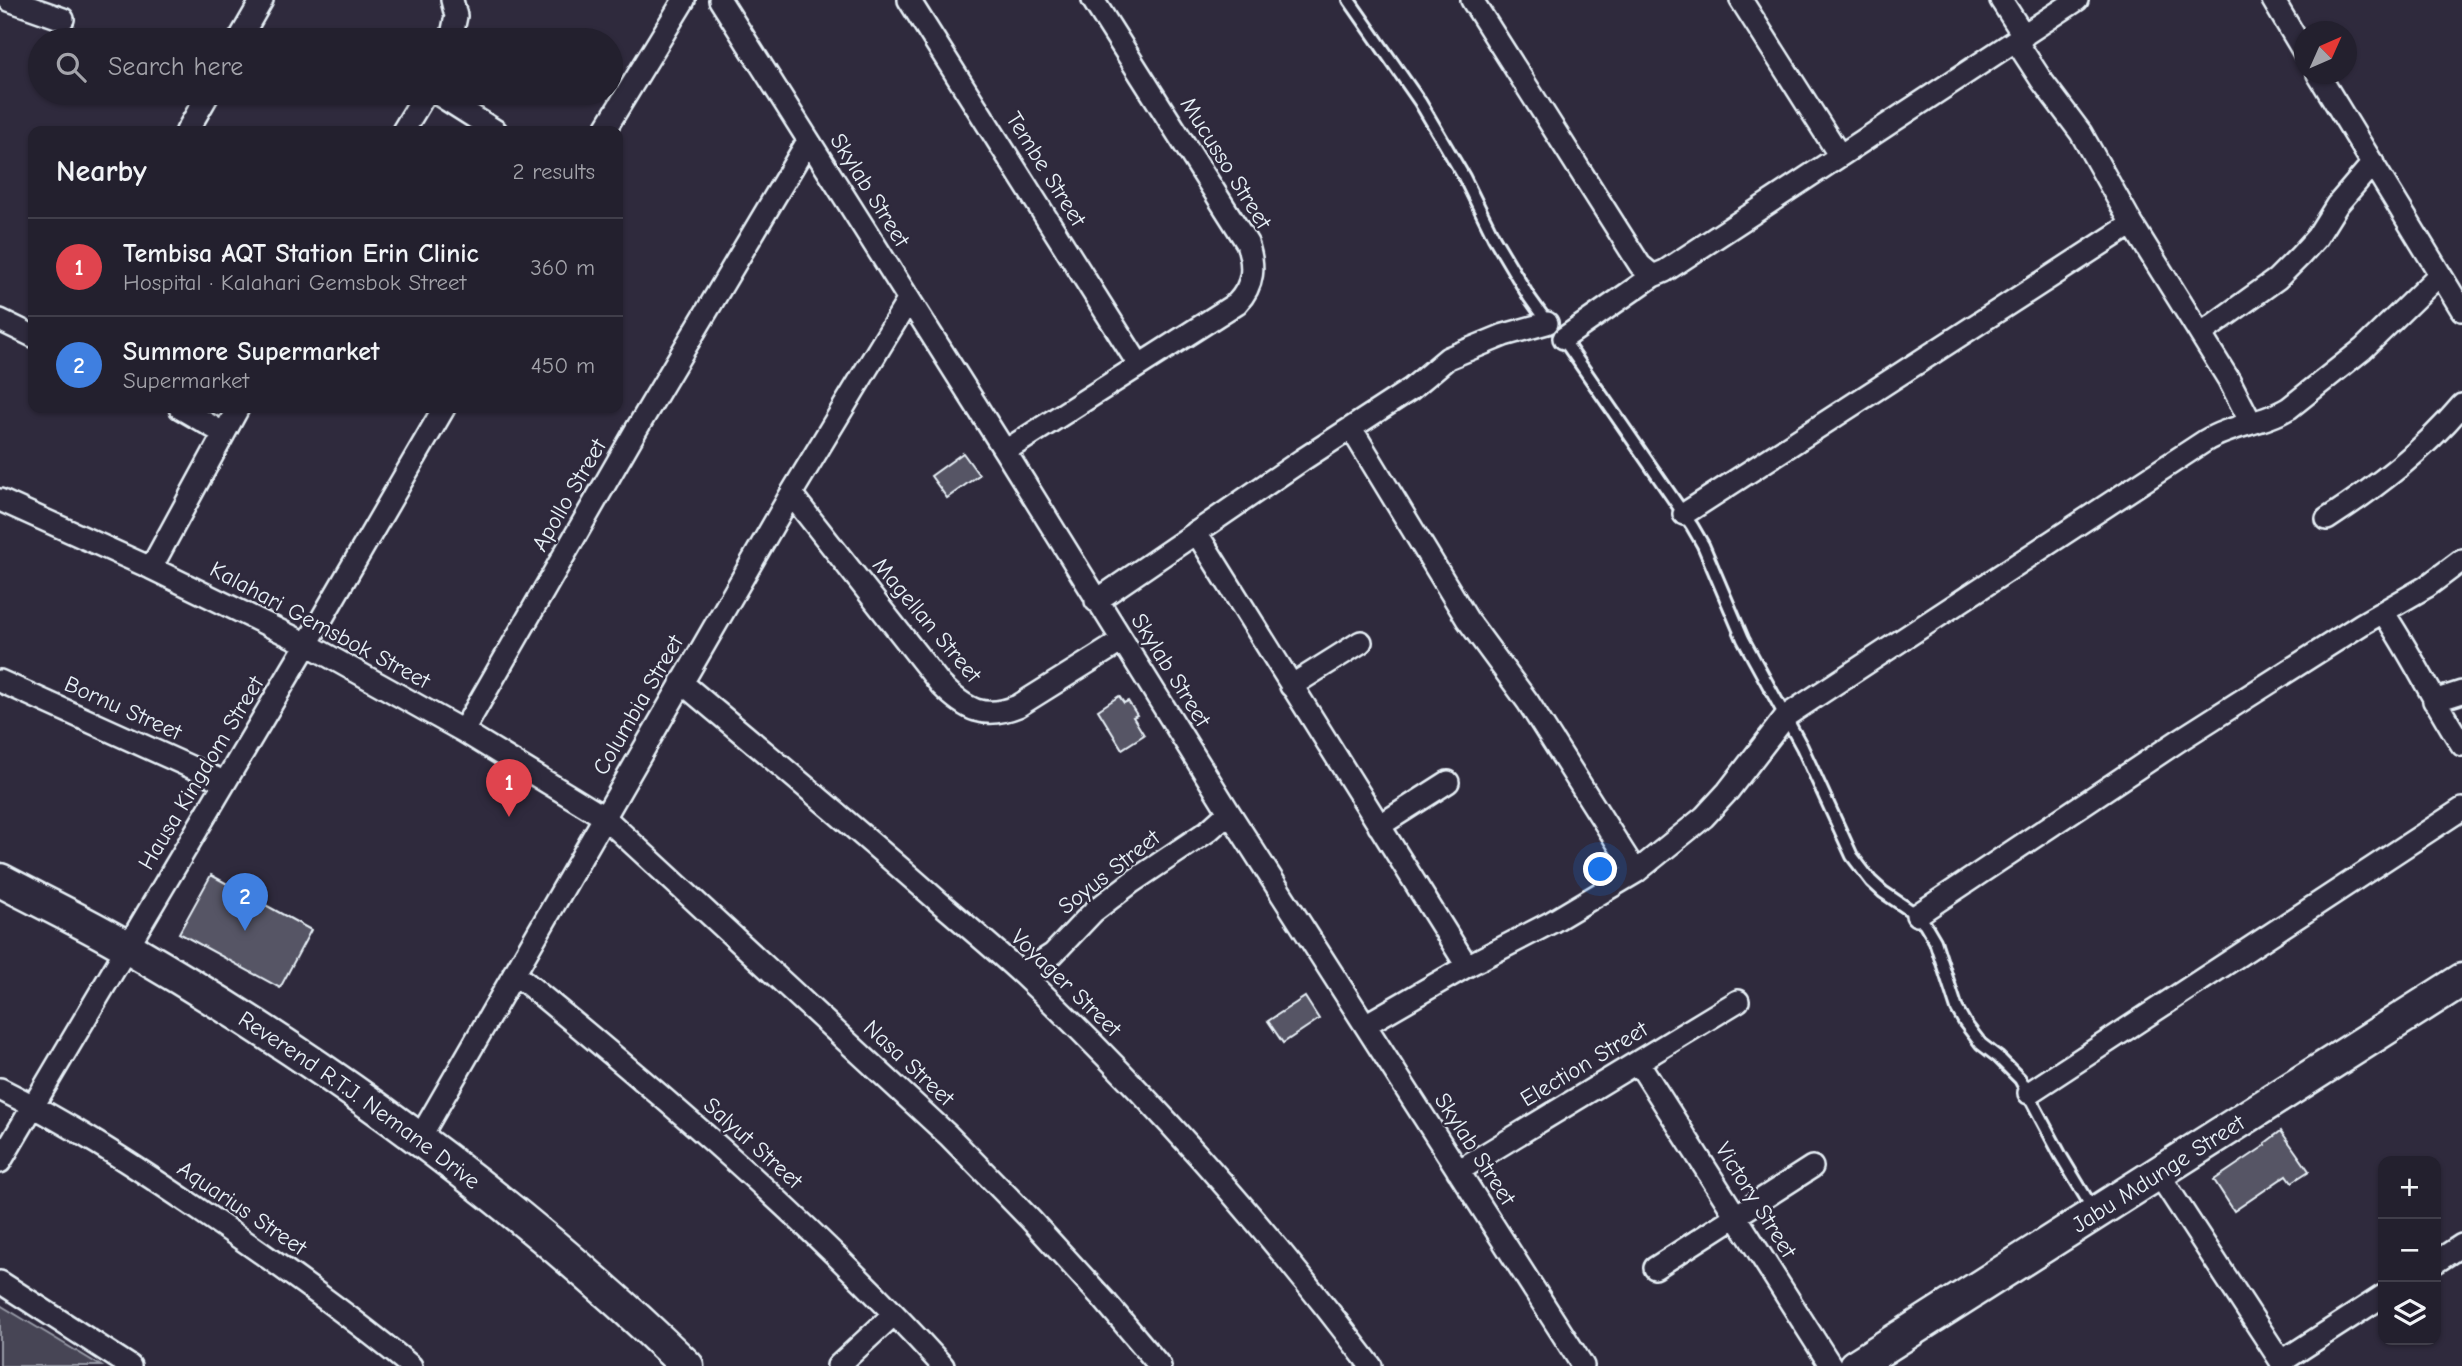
<!DOCTYPE html>
<meta charset="utf-8">
<style>
body{margin:0;font-family:"Comic Neue",sans-serif;background:#2f2d3a;color:#f1f3f6}
.controls{position:absolute;right:21px;bottom:21px;display:grid;overflow:hidden;border-radius:14px;box-shadow:0 2px 5px #0004}
.controls button{width:63px;height:63px;display:grid;place-items:center;padding:0;border:0;border-bottom:2px solid #403e4a;background:#23202e;color:#f1f3f6;font:35px sans-serif}
.compass{position:absolute;left:2294px;top:21px;width:63px;height:63px;border-radius:50%;background:#23202e;box-shadow:0 2px 5px #0004;rotate:45deg}
.you{position:absolute;left:1601px;top:870px;width:24px;height:24px;margin:-18px;border:5px solid #fff;border-radius:50%;background:#1a73e8;box-shadow:0 0 0 10px #1a73e833}
.badge{display:grid;place-items:center;width:46px;height:46px;border-radius:50%;background:#ff9aa2;color:#fff;font-size:23px;font-weight:700}
.pin{position:absolute;translate:-50% -58px;filter:drop-shadow(0 2px 4px #0008)}
.pin::after{content:'';position:absolute;top:37px;width:24px;height:21px;background:inherit;clip-path:polygon(0 0,100% 0,50% 100%)}
.list{margin:0;padding:0;list-style:none}
h2{display:flex;justify-content:space-between;align-items:center;height:91px;margin:0;padding:0 28px;font-size:30px}
h2 small{font-size:23px;font-weight:400;color:#a3a3aa}
.list li{display:grid;grid-template-columns:46px 1fr auto;gap:21px;align-items:center;box-sizing:border-box;height:98px;padding:0 28px;border-top:2px solid #403e4a}
.list b{display:block;font-size:26px;white-space:nowrap}
.list p{margin:0;font-size:23px;white-space:nowrap;color:#a3a3aa}
.list em{font-size:23px;font-style:normal;color:#a3a3aa}
.icon{flex:none;width:38px;height:38px;fill:none;stroke:currentColor;stroke-width:2;stroke-linecap:round;stroke-linejoin:round}
.map{position:relative;flex:none;width:2462px;height:1366px;overflow:hidden}
.search{position:absolute;background:#23202e;box-shadow:0 2px 5px #0004;left:28px;top:28px;width:595px;height:77px;display:flex;align-items:center;gap:18px;box-sizing:border-box;padding:0 24px;border-radius:38px;color:#a3a3aa;font-size:26px}
.panel{position:absolute;background:#23202e;box-shadow:0 2px 5px #0004;left:28px;top:126px;width:595px;height:287px;border-radius:14px}
.map>svg:first-child{display:block}
.green{fill:#464455;stroke:#979aa6;stroke-width:2}
.building{fill:#575565;stroke:#e8f1f8;stroke-width:2}
.lines{fill:none;stroke-linecap:round;stroke-linejoin:round}
.lane-casing{stroke:#e8f1f8;stroke-width:16}
.street-casing{stroke:#e8f1f8;stroke-width:26}
.secondary-casing{stroke:#e8f1f8;stroke-width:37}
.lane{stroke:#2f2a3d;stroke-width:10}
.street{stroke:#2f2a3d;stroke-width:21}
.secondary{stroke:#2f2a3d;stroke-width:32}
.labels{text-anchor:middle;dominant-baseline:central;stroke-width:5;stroke-linejoin:round;paint-order:stroke}
.street-label{font-size:23px;fill:#e8f1f8;stroke:#2f2a3d}
</style>
<div class="map">
<svg width="2462" height="1366" viewBox="0 0 2462 1366">
<rect width="100%" height="100%" fill="#2f2a3d"/>
<filter id="ink" filterUnits="userSpaceOnUse"><feTurbulence type="fractalNoise" baseFrequency=".0143" numOctaves="2"/><feDisplacementMap in="SourceGraphic" scale="14" xChannelSelector="R" yChannelSelector="G"/><feConvolveMatrix kernelMatrix="1 2 1 2 8 2 1 2 1" color-interpolation-filters="sRGB"/></filter>
<g filter="url(#ink)">
<path class="green" d="M0,1305L101,1366H0Z"/>
<path class="building" d="M963,453L979,475L947,498L931,476Z
M1119,696L1124,703L1128,701L1137,715L1133,717L1144,735L1122,749L1098,710Z
M211,875L311,930L280,988L179,933Z
M1305,997L1319,1019L1283,1043L1268,1021Z
M2281,1131L2309,1171L2292,1182L2287,1175L2234,1211L2214,1180L2266,1145L2265,1143Z"/>
<g class="lines">
<defs>
<path id="lane" d="M1349,0L1420,102L1464,177L1494,238L1529,297L1549,325
M1561,336L1692,526L1703,545L1743,639L1802,747L1852,856L1871,881L1883,892L1917,915L1925,924L1935,941L1957,1009L1965,1023L1981,1044L1998,1057L2020,1079L2061,1156L2094,1211"/>
<path id="street" d="M9,0L63,19
M720,0L1005,451L1229,812L1583,1366
M909,0L1139,365
M1472,0L1640,265L1653,276
M1741,0L1840,156
M2001,0L2024,36
M2273,0L2304,52
M239,40L262,0
M451,40L456,16L452,0
M2016,41L2042,81L2081,133L2132,224L2229,380L2251,423
M2318,74L2462,310
M436,93L496,131
M187,131L209,93
M403,131L426,93
M604,131L684,0
M0,320L33,336
M2202,333L2277,279L2300,256L2317,237L2337,205L2373,163
M1564,338L1653,276L1665,271L2077,0
M180,408L223,433
M1351,428L1467,619L1528,702L1636,872
M1005,451L1237,303C1254,285 1255,266 1247,243L1093,0
M791,494L941,685C966,710 984,720 1018,706L1122,641
M0,500L151,568L307,644L463,731L604,817L948,1135L1030,1219L1105,1301L1160,1366
M1684,514L2132,224
M2327,519C2378,486 2423,451 2462,405
M1196,532L1467,966
M151,568L238,408
M1096,601L1302,460L1411,389L1448,358L1504,335L1547,323
M2383,612C2412,655 2434,702 2462,745
M0,681L224,782
M681,682C768,755 855,827 939,902C967,926 996,950 1023,975C1150,1095 1266,1227 1371,1366
M1291,686L1361,642
M2434,701L2462,692
M463,731L636,430L808,141
M1379,826L1448,782
M1917,915L2178,741L2362,624L2426,587L2462,560
M514,973C664,1096 812,1222 943,1366
M1022,974L1053,954L1093,912L1132,882L1208,831L1229,812
M1365,1025L1467,966L1552,922L1636,872L1704,817L1728,791L1786,716L2205,441C2231,425 2263,424 2289,408L2363,349L2440,274
M1638,1062L1831,1366
M0,1089C67,1122 130,1163 192,1205C267,1256 341,1308 411,1366
M2029,1093L2462,809
M419,1139L791,494L909,299
M0,1162L307,644L444,408
M1458,1171L1738,1001
M2158,1173L2284,1366
M2436,1262L2462,1245
M1655,1268L1812,1167
M0,1282L130,1366
M2281,1362L2383,1296
M838,1366L894,1314"/>
<g id="secondary">
<path id="s1" d="M0,880C42,902 86,923 127,947C329,1064 519,1204 687,1366"/>
<path id="s2" d="M1855,1366L2462,980"/>
</g>
</defs>
<use href="#lane" class="lane-casing"/>
<use href="#street" class="street-casing"/>
<use href="#secondary" class="secondary-casing"/>
<use href="#lane" class="lane"/>
<use href="#street" class="street"/>
<use href="#secondary" class="secondary"/>
</g>
</g>
<g class="labels">
<g class="street-label">
<text transform="translate(1226 163) rotate(58)">Mucusso Street</text>
<text transform="translate(1046 169) rotate(58)">Tembe Street</text>
<text transform="translate(870 190) rotate(58)">Skylab Street</text>
<text transform="translate(569 495) rotate(-60)">Apollo Street</text>
<text transform="translate(927 620) rotate(50)">Magellan Street</text>
<text transform="translate(320 625) rotate(28)">Kalahari Gemsbok Street</text>
<text transform="translate(1171 670) rotate(58)">Skylab Street</text>
<text transform="translate(638 705) rotate(-60)">Columbia Street</text>
<text transform="translate(123 708) rotate(24)">Bornu Street</text>
<text transform="translate(201 773) rotate(-59)">Hausa Kingdom Street</text>
<text transform="translate(1109 872) rotate(-38)">Soyus Street</text>
<text transform="translate(1066 983) rotate(44)">Voyager Street</text>
<text transform="translate(909 1063) rotate(43)">Nasa Street</text>
<text transform="translate(1584 1064) rotate(-31)">Election Street</text>
<text stroke="none"><textPath href="#s1" startOffset="422">Reverend R.T.J. Nemane Drive</textPath></text>
<text transform="translate(753 1143) rotate(42)">Salyut Street</text>
<text transform="translate(1475 1149) rotate(57)">Skylab Street</text>
<text stroke="none"><textPath href="#s2" startOffset="359">Jabu Mdunge Street</textPath></text>
<text transform="translate(1756 1200) rotate(58)">Victory Street</text>
<text transform="translate(242 1208) rotate(34)">Aquarius Street</text>
</g>
</g>
</svg>
<div class="controls">
<button>+</button>
<button>−</button>
<button><svg class="icon" aria-label="layers" viewBox="0 0 24 24"><path d="M12 4l9 5-9 5-9-5zM3 14l9 5 9-5"/></svg></button>
</div>
<svg class="compass" viewBox="-18 -18 36 36"><path d="M0-13l5 13h-10z" fill="#e53935"/><path d="M0 13l5-13h-10z" fill="#a3a3aa"/></svg>
<div class="you"></div>
<div class="pin badge" style="left:509px;top:817px;background:#e0444e">1</div>
<div class="pin badge" style="left:245px;top:931px;background:#3f7fe0">2</div>
<div class="search"><svg class="icon" aria-label="search" viewBox="0 0 24 24"><circle cx="10" cy="10" r="6"/><path d="M15 15l6 6"/></svg>Search here</div>
<section class="panel">
<h2>Nearby<small>2 results</small></h2>
<ul class="list">
<li><span class="badge" style="background:#e0444e">1</span><div><b>Tembisa AQT Station Erin Clinic</b><p>Hospital · Kalahari Gemsbok Street</p></div><em>360 m</em></li>
<li><span class="badge" style="background:#3f7fe0">2</span><div><b>Summore Supermarket</b><p>Supermarket</p></div><em>450 m</em></li>
</ul>
</section>
</div>
